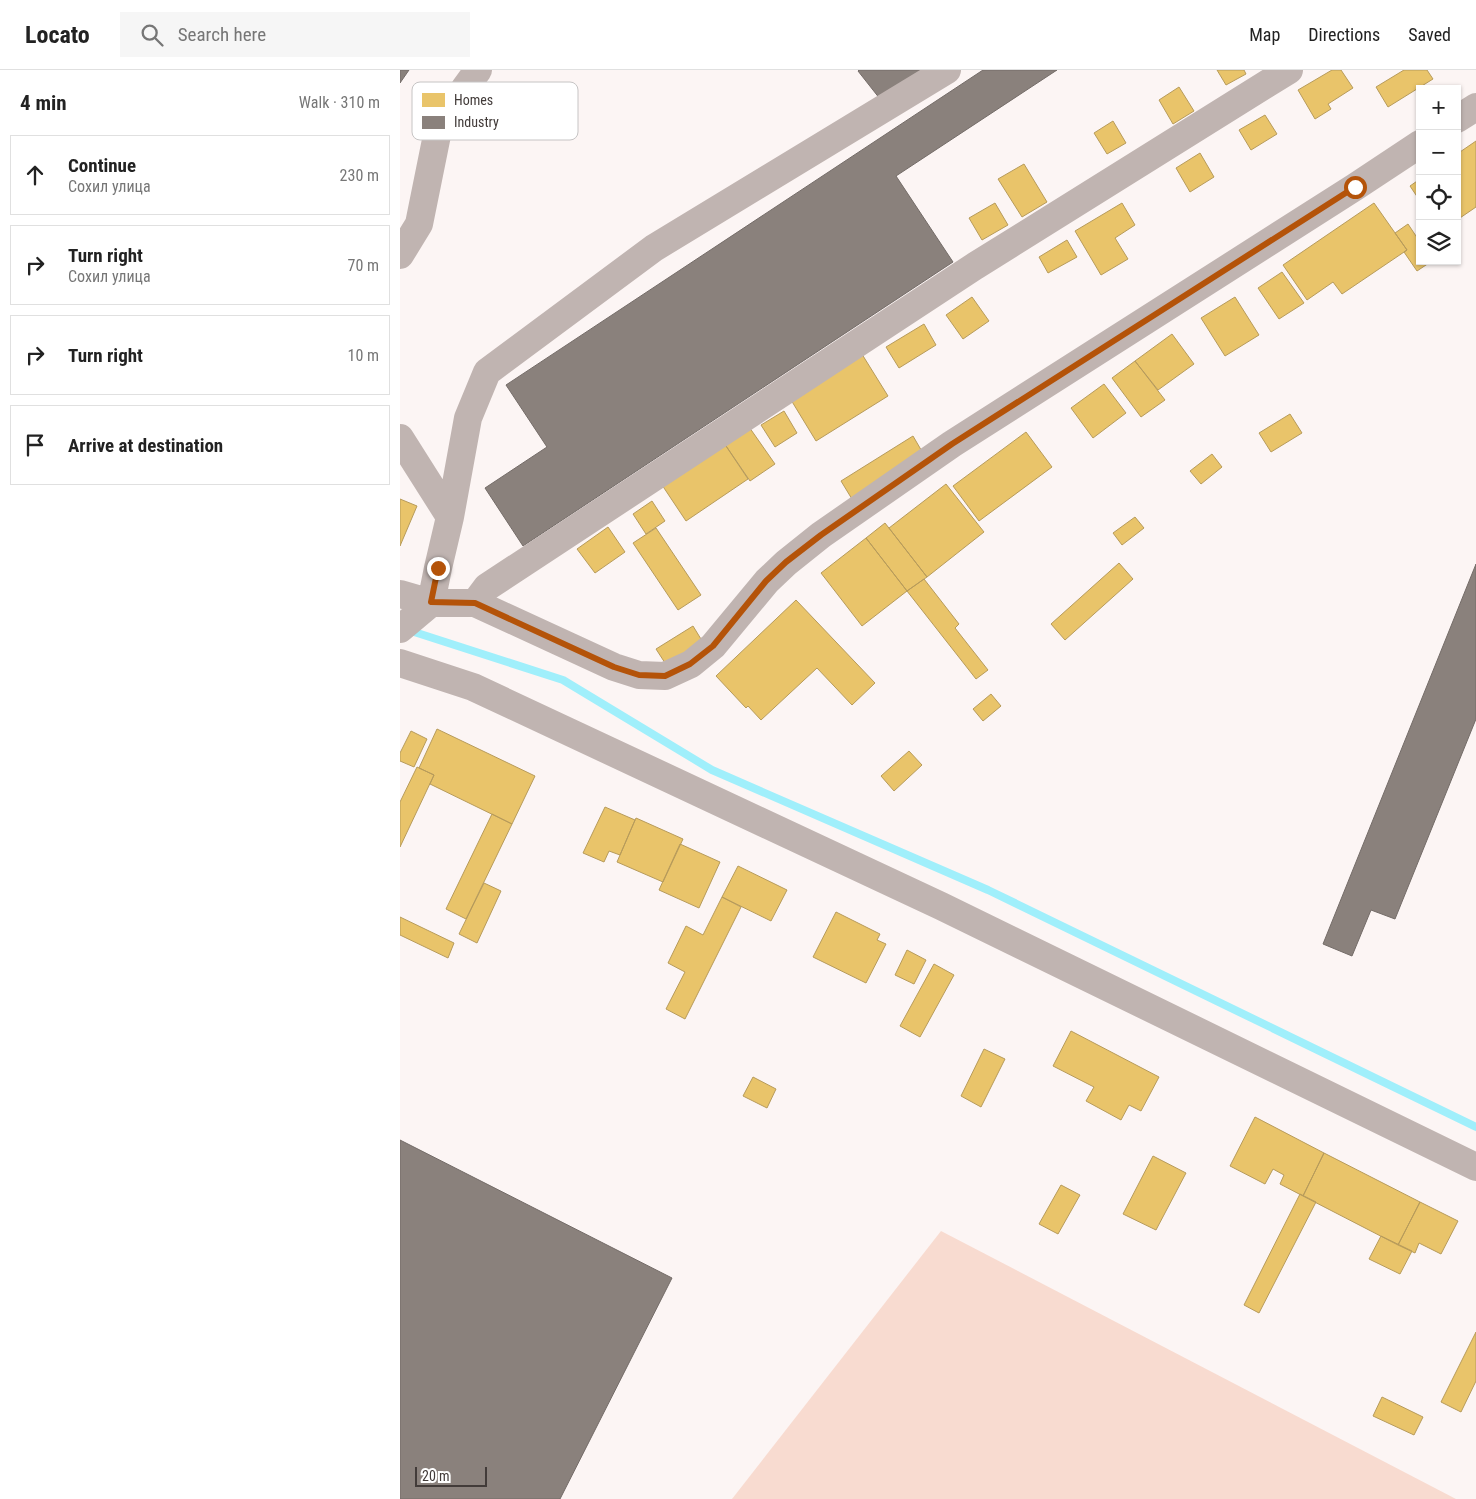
<!DOCTYPE html>
<meta charset="utf-8">
<style>
body{margin:0;font-family:"Roboto Condensed",sans-serif;background:#f6f6f6;color:#222}
.controls{position:absolute;right:15px;top:15px;display:grid;overflow:hidden;border-radius:0px;box-shadow:0 1px 4px #0004}
.controls button{width:45px;height:45px;display:grid;place-items:center;padding:0;border:0;border-bottom:1px solid #e0e0e0;background:#fff;color:#222;font:25px sans-serif}
.scale{position:absolute;left:15px;bottom:12px;width:72px;box-sizing:border-box;padding-left:5px;border:2px solid #423b39;border-top:0;font-size:14px;line-height:18px;white-space:nowrap;color:#423b39;-webkit-text-stroke:4px #fff;paint-order:stroke}
.stop{position:absolute;width:15px;height:15px;margin:-11px;border:4px solid #b45309;border-radius:50%;background:#fff}
.stop.end{background:#b45309;border-color:#fff;box-shadow:0 1px 5px #0008}
.list{margin:0;padding:0;list-style:none}
h2{display:flex;justify-content:space-between;align-items:center;height:65px;margin:0;padding:0 20px;font-size:21px}
h2 small{font-size:16px;font-weight:400;color:#767676}
.list li{display:grid;grid-template-columns:32px 1fr auto;gap:15px;align-items:center;box-sizing:border-box;height:80px;margin:0 10px 10px;padding:0 10px;border:1px solid #e0e0e0;border-radius:0px}
.list b{display:block;font-size:19px;white-space:nowrap}
.list p{margin:0;font-size:16px;white-space:nowrap;color:#767676}
.list em{font-size:16px;font-style:normal;color:#767676}
.icon{flex:none;width:28px;height:28px;fill:none;stroke:currentColor;stroke-width:2;stroke-linecap:round;stroke-linejoin:round}
.map{position:relative;flex:none;width:1076px;height:1429px;overflow:hidden}
header{display:flex;align-items:center;gap:30px;box-sizing:border-box;height:70px;padding:0 25px;background:#fff;border-bottom:1px solid #e0e0e0}
header strong{font-size:24px}
nav{display:flex;gap:28px;margin-inline-start:auto;font-size:18px}
.search{width:350px;height:45px;background:#f6f6f6;display:flex;align-items:center;gap:12px;box-sizing:border-box;padding:0 18px;border-radius:0px;color:#767676;font-size:19px}
main{display:flex}
aside{flex:1;background:#fff}
.map>svg:first-child{display:block}
.green{fill:#f8dbd0}
.homes{fill:#e9c46a;stroke:#b79b5b}
.industry{fill:#8a817c;stroke:#746c68}
.lines{fill:none;stroke-linecap:round;stroke-linejoin:round}
.stream{stroke:#a0effb;stroke-width:8}
.minor{stroke:#c0b4b1;stroke-width:28}
.route{stroke:#b45309;stroke-width:6}
.key{fill:#fff;stroke:#c6c4c4;stroke-width:1}
.key-label{font-size:14px;fill:#423b39}
</style>
<header>
<strong>Locato</strong>
<div class="search"><svg class="icon" aria-label="search" viewBox="0 0 24 24"><circle cx="10" cy="10" r="6"/><path d="M15 15l6 6"/></svg>Search here</div>
<nav><a>Map</a><a>Directions</a><a>Saved</a></nav>
</header>
<main>
<aside>
<h2>4 min<small>Walk · 310 m</small></h2>
<ul class="list">
<li><svg class="icon" aria-label="ahead" viewBox="0 0 24 24"><path d="M12 20V5M6 11l6-6 6 6"/></svg><div><b>Continue</b><p>Сохил улица</p></div><em>230 m</em></li>
<li><svg class="icon" aria-label="right" viewBox="0 0 24 24"><path d="M7 20v-9h11M14 6l5 5-5 5"/></svg><div><b>Turn right</b><p>Сохил улица</p></div><em>70 m</em></li>
<li><svg class="icon" aria-label="right" viewBox="0 0 24 24"><path d="M7 20v-9h11M14 6l5 5-5 5"/></svg><div><b>Turn right</b></div><em>10 m</em></li>
<li><svg class="icon" aria-label="arrive" viewBox="0 0 24 24"><path d="M6 21V4h12l-3 4 3 4H6"/></svg><div><b>Arrive at destination</b></div></li>
</ul>
</aside>
<div class="map">
<svg width="1076" height="1429" viewBox="0 0 1076 1429">
<rect width="100%" height="100%" fill="#fcf5f4"/>
<path class="green" d="M541,1161L1056,1429H332Z"/>
<path class="homes" d="M817,0H844L846,4L826,15Z
M932,0H941L953,18L928,34L931,39L915,49L898,20Z
M1004,0H1027L1033,9L988,37L976,17Z
M779,17L794,41L773,54L759,30Z
M865,45L877,64L851,80L839,60Z
M713,51L726,73L707,84L694,63Z
M1076,71V137L1057,150V84Z
M800,83L814,107L790,122L776,98Z
M624,94L647,132L622,147L598,109Z
M1020,109V131L1010,116Z
M595,133L608,155L582,170L569,148Z
M722,133L735,155L715,168L728,189L701,205L675,161Z
M974,133L1007,180L942,224L933,212L907,230L883,195Z
M1008,154L1020,172V191H1032L1017,201L1004,182L1007,180L995,163Z
M667,170L677,187L648,203L639,187Z
M882,202L904,233L879,249L858,218Z
M572,227L589,251L563,269L546,245Z
M835,227L859,265L825,286L801,248Z
M524,254L536,275L499,298L486,277Z
M772,264L794,294L758,320L735,291Z
M460,281L488,326L416,371L388,325Z
M735,291L765,330L741,347L712,308Z
M704,314L726,343L693,368L671,338Z
M384,341L397,363L375,377L361,355Z
M890,344L902,363L871,382L859,363Z
M347,354L375,394L350,411L322,370Z
M626,362L652,397L579,451L553,416Z
M513,366L527,390L455,434L441,411Z
M322,370L348,409L286,451L260,412Z
M812,384L822,397L801,414L790,401Z
M546,414L584,462L527,507L489,458Z
M0,429L17,436L0,476Z
M252,431L265,451L246,464L233,444Z
M735,447L744,458L722,475L713,463Z
M485,453L527,507L507,521L466,468Z
M208,457L225,482L195,503L177,479Z
M256,458L301,525L278,540L233,473Z
M466,468L507,521L462,556L421,503Z
M719,493L733,509L665,570L651,554Z
M524,509L559,554L555,558L588,600L576,609L507,521Z
M396,530L475,613L452,635L417,598L361,650L348,636L346,638L316,606Z
M293,556L304,574L267,596L256,579Z
M591,624L601,636L583,651L573,639Z
M37,659L135,706L112,754L30,714L34,705L19,698Z
M11,661L27,669L14,697L0,691V683Z
M509,681L522,695L494,721L481,706Z
M17,697L34,705L0,777V732Z
M205,737L235,750L220,785L209,781L204,792L183,783Z
M92,744L112,754L66,849L46,839Z
M236,748L283,769L263,812L217,792Z
M280,774L320,792L299,838L259,820Z
M338,796L387,820L371,851L322,827Z
M84,813L101,821L77,873L59,864Z
M322,827L341,837L285,949L266,939L285,902L268,893L286,856L303,865Z
M436,842L480,864L477,870L486,874L466,913L413,887Z
M0,847L54,873L48,888L0,865Z
M507,880L526,890L514,914L495,905Z
M534,894L554,905L520,967L500,956Z
M671,961L759,1007L741,1041L729,1035L721,1050L686,1031L694,1017L653,996Z
M584,979L605,989L581,1037L561,1026Z
M353,1007L376,1019L367,1038L343,1026Z
M855,1047L924,1083L903,1126L880,1114L884,1105L873,1099L865,1114L830,1096Z
M924,1083L1020,1132L998,1175L903,1126Z
M753,1086L786,1103L756,1160L723,1144Z
M661,1115L680,1125L658,1164L639,1154Z
M900,1124L916,1132L859,1243L844,1235Z
M1020,1132L1058,1151L1041,1184L1019,1173L1015,1183L998,1175Z
M981,1166L1012,1181L1000,1204L969,1189Z
M1076,1262V1311L1061,1342L1041,1332Z
M982,1327L1023,1347L1014,1365L973,1346Z"/>
<path class="industry" d="M0,0H9L0,13Z
M459,0H529L484,34L458,1Z
M583,0H657L496,106L553,192L123,476L85,418L147,377L106,315Z
M1076,494V649L995,849L971,840L952,886L923,874Z
M0,1070L272,1208L160,1429H0Z"/>
<g class="lines">
<path class="stream" d="M8,560L163,610L312,700L588,820L1076,1057"/>
<path class="minor" d="M1057,49L1076,37
M0,185L19,154L37,65L65,18L78,0
M0,368L50,447L38,498L31,533L0,559
M50,447L68,348L87,302L254,178L547,0
M0,524L31,533H75L214,597L239,605L265,606L291,594L313,576L367,511L386,493L421,465L552,374L955,117L1020,74
M75,533L87,517L575,196L889,0
M0,593L73,617L541,836L1076,1097"/>
</g>
<g class="lines">
<path class="route" d="M38,498L31,532L75,533L214,597L239,605L265,606L290,594L313,576L366,511L386,492L421,465L552,374L955,117"/>
</g>
<rect x="12" y="12" width="166" height="58" rx="8" class="key"/>
<rect x="22" y="23" width="23" height="14" fill="#e9c46a"/>
<rect x="22" y="46" width="23" height="13" fill="#8a817c"/>
<g class="key-label">
<text x="54" y="35">Homes</text>
<text x="54" y="57">Industry</text>
</g>
</svg>
<div class="controls">
<button>+</button>
<button>−</button>
<button><svg class="icon" aria-label="locate" viewBox="0 0 24 24"><circle cx="12" cy="12" r="6"/><path d="M12 2v4M12 18v4M2 12h4M18 12h4"/></svg></button>
<button><svg class="icon" aria-label="layers" viewBox="0 0 24 24"><path d="M12 4l9 5-9 5-9-5zM3 14l9 5 9-5"/></svg></button>
</div>
<div class="scale">20 m</div>
<div class="stop" style="left:955px;top:117px"></div>
<div class="stop end" style="left:38px;top:498px"></div>
</div>
</main>
